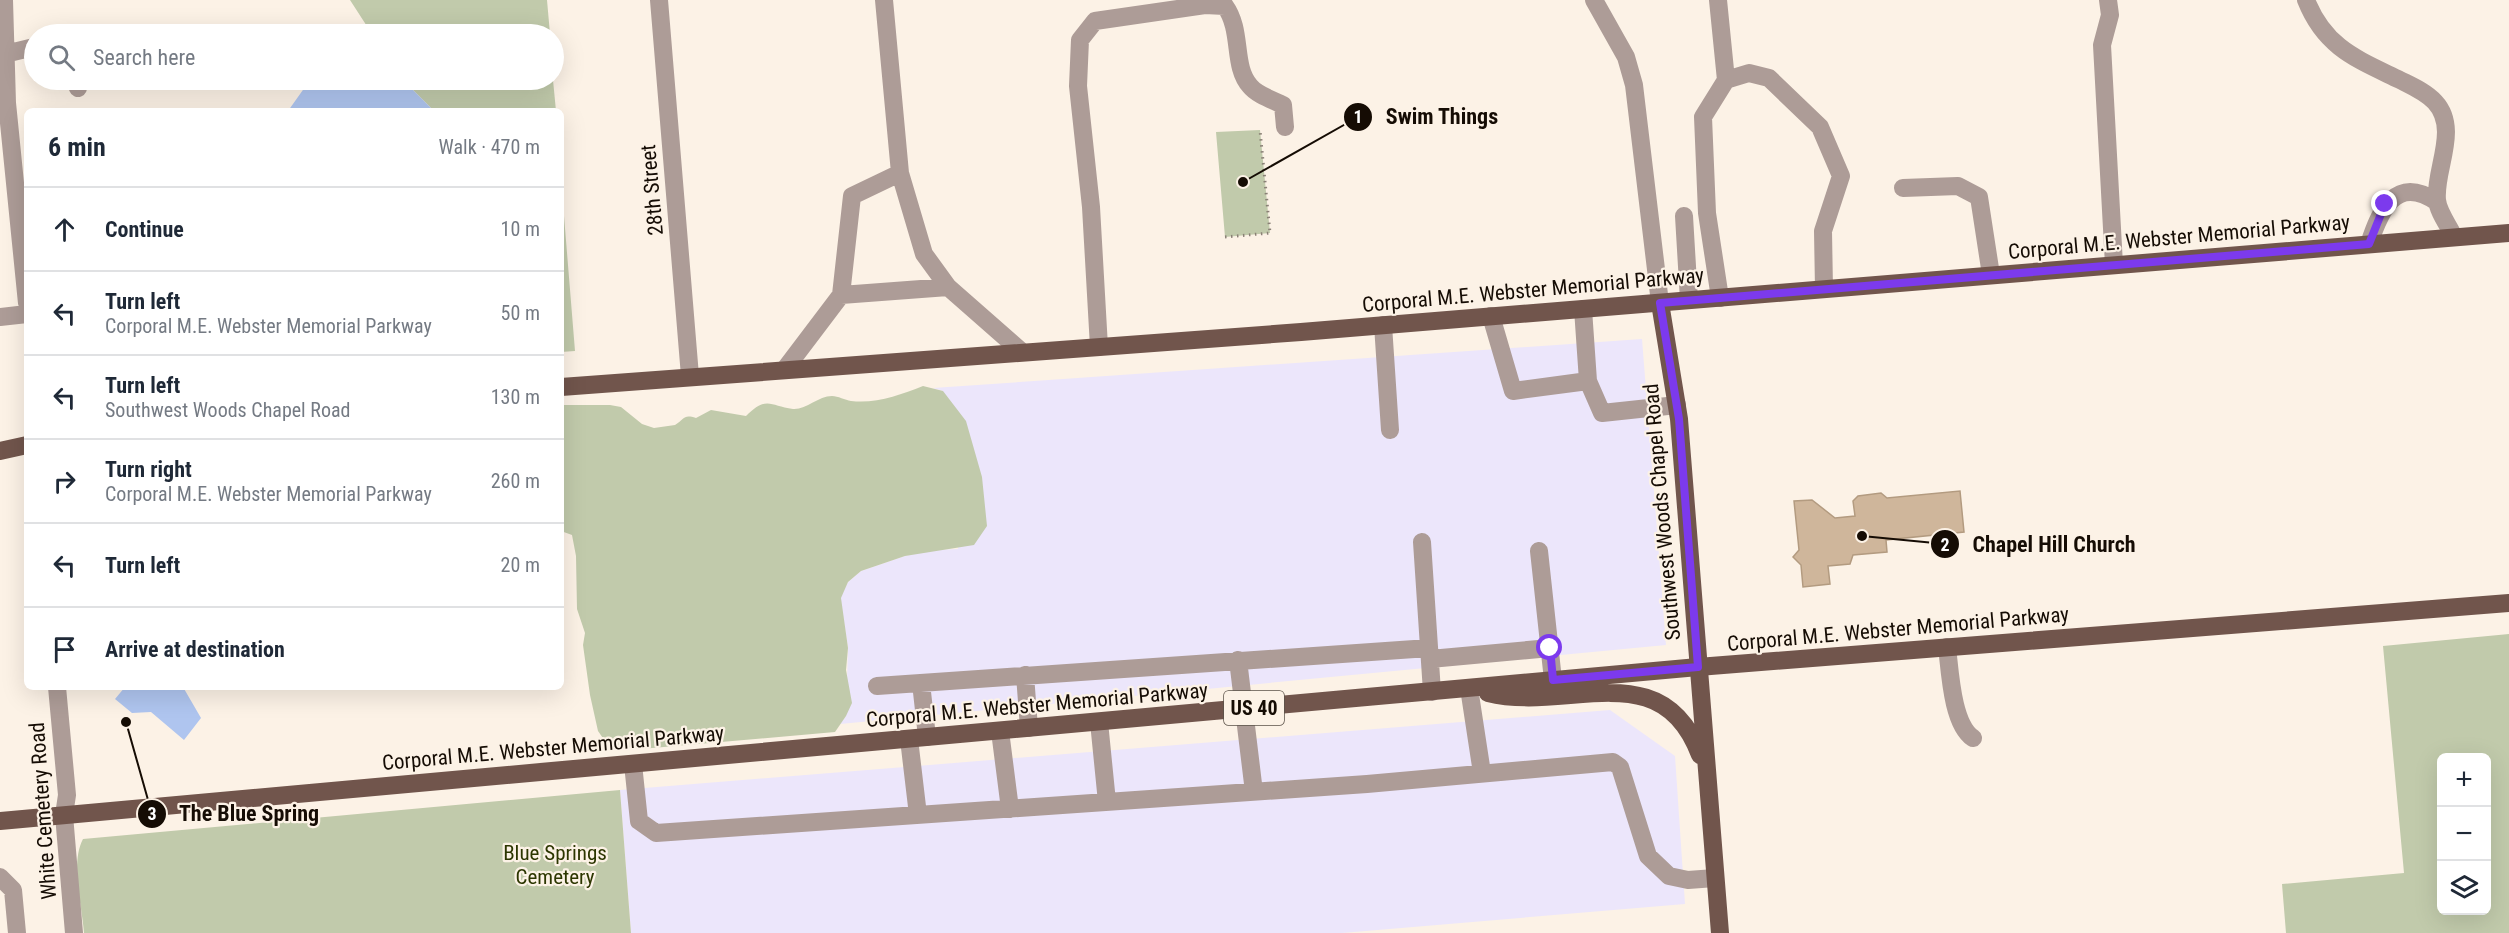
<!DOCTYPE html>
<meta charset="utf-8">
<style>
body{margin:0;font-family:"Roboto Condensed",sans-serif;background:#f6f6f7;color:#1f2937}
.controls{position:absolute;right:18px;bottom:18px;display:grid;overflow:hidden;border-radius:9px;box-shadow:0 6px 24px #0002}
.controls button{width:54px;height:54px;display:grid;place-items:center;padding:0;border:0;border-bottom:2px solid #e0e1e3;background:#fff;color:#1f2937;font:30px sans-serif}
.stop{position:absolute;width:18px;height:18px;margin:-14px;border:4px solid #7c3aed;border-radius:50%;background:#fff}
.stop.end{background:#7c3aed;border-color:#fff;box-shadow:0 2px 6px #0008}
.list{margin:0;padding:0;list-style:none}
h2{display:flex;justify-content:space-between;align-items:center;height:78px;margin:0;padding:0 24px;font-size:26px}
h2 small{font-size:20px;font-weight:400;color:#747a83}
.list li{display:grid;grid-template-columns:39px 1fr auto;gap:18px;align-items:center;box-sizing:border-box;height:84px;padding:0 24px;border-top:2px solid #e0e1e3}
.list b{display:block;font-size:22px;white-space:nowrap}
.list p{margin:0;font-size:20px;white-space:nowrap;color:#747a83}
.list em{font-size:20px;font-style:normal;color:#747a83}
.icon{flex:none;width:33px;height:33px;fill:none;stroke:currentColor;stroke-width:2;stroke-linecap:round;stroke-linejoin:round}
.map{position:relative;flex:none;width:2509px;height:933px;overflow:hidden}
.search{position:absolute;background:#fff;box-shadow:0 6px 24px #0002;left:24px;top:24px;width:540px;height:66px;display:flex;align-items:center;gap:15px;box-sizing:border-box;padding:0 21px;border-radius:33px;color:#747a83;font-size:22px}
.panel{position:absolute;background:#fff;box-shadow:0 6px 24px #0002;left:24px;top:108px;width:540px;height:582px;border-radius:9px}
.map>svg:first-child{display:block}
.commercial{fill:#ece6fb}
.green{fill:#c1caab;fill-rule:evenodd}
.water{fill:#afc5ef}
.building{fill:#cfb69b;stroke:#b39b80;stroke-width:1.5}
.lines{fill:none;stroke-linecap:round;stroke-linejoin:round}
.path{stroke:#8a8076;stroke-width:3;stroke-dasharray:1.5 4.5;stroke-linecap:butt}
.minor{stroke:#ad9c97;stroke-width:18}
.major{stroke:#71554c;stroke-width:18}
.route{stroke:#7c3aed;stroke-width:8}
.labels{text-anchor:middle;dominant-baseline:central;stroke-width:4.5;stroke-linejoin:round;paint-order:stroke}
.shield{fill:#fcf2e6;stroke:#5a5148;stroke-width:1.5}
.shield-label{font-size:20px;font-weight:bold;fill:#150c04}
.street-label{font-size:21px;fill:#150c04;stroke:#fcf2e6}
.park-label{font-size:21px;fill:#2c3600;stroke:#fcf2e6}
.leader{fill:none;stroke:#150c04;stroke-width:2}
.callout-dot{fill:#150c04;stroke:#fcf2e6;stroke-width:2}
.mark-label{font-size:18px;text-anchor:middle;font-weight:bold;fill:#fff}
.callout-label{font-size:22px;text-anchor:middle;font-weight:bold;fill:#150c04;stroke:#fcf2e6;stroke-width:4.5;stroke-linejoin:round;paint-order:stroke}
</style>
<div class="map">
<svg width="2509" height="933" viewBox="0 0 2509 933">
<rect width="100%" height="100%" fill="#fcf2e6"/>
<path class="commercial" d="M1642,339L1666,645L840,724L846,716L848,647L840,598L848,582L861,571L905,556L931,550L958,549L943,391L933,388Z
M1610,710L1675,756L1685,904L1342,933H631L620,790Z"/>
<path class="green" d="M350,0H547L550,34H372Z
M403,80H553L556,111H434Z
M1260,130L1270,233L1225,237L1216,132Z
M561,179L575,351L561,352Z
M923,386L943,391L966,421L982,477L987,526L974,545L905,556L861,571L848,582L841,598L848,648L846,670L852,703L846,716L835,732L641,749L607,744L598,731L590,695L583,645L585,633L577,609L576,556L572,535L561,531V405H610L621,407L642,424L654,428L675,425C685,419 683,414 696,418L711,410L746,416C767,395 770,406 793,409C806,410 818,396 832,396C838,396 845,400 851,401C876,404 900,395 923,386Z
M2509,634V933H2286L2282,884L2404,873L2383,646ZM2442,758H2486V910H2442Z
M620,790L631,933H84C82,905 70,864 83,839Z"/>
<path class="water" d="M310,80H403L434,111H288Z
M125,687H183L201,718L184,740L151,712L132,713L115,699Z"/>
<path class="building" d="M1960,491L1964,532L1886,540L1887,552L1853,555L1850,564L1828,566L1830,584L1803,587L1801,565L1793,557L1799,550L1794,501L1812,500L1835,518L1855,516L1853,501L1858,496L1881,493L1887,498Z"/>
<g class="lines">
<path class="path" d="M1225,237L1270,233L1260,130"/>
<path class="minor" d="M4,0L7,103L27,303
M659,0L690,376
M884,0L900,173L924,254L948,287L1022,352
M1594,0L1626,57L1634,85L1660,303
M1718,0L1726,80
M2108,0L2110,15L2102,45L2114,265
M2306,0C2325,48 2357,59 2400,80C2412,86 2426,92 2435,102C2460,129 2434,170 2437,200C2438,212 2449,226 2454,237
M5,54L34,47
M75,80L78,88
M1903,188L1958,186L1979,197L1991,275
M1684,216L1689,300
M2369,244C2380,211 2395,174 2437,202
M841,295L948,287
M1720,298L1707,213L1703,117L1726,80L1749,73L1769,78L1820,127L1841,176L1823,231L1824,289
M1583,309L1588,381L1602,413L1677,405
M1491,316L1513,391L1588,381
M0,317L27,314
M1383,325L1390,430
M1099,347L1091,207L1078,86L1080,40L1095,21L1205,5L1225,6C1243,31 1232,66 1250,86C1257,95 1273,100 1283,105L1285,127
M785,369L841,295L852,196L900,173
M1422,542L1432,692
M1539,551L1553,680
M1947,647C1950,671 1952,724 1973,738
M1430,659L1550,648
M1238,660L1254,792
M1025,675L1029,728
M921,683L927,737
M877,686L1429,648
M57,687L67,795L64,815L74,933
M1469,688L1482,773
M1099,722L1107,802
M1000,731L1010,809
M909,739L918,815
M633,764L639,821L656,833L1367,784L1613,762L1620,767L1648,856L1669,876L1688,880L1715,878
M0,877L13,890L17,933"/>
<path class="major" d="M1660,303L1679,419L1720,933
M561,387L1301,332L2509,233
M0,451L27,445
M1488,693C1568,713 1662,652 1700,755
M0,821L1698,667L2509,603"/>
</g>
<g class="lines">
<path class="route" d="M1550,648L1553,680L1698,667L1679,419L1660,303L2369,244L2385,204"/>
</g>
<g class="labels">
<rect class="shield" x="1224" y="691" width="60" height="34" rx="4.5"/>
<g class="shield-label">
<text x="1254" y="708">US 40</text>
</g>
<g class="street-label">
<text transform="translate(652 190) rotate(-95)">28th Street</text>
<text transform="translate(2179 237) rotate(-5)">Corporal M.E. Webster Memorial Parkway</text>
<text transform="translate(1533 290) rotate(-5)">Corporal M.E. Webster Memorial Parkway</text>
<text transform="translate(1662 512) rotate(-95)">Southwest Woods Chapel Road</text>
<text transform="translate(1898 629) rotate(-5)">Corporal M.E. Webster Memorial Parkway</text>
<text transform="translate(1037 705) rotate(-5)">Corporal M.E. Webster Memorial Parkway</text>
<text transform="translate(553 748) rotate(-5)">Corporal M.E. Webster Memorial Parkway</text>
<text transform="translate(43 811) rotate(-94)">White Cemetery Road</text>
</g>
<g class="park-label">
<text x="555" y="853">Blue Springs<tspan x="555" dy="24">Cemetery</tspan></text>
</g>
</g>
<path class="leader" d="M1243 182L1358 117M1862 536L1945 544M126 722L152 814"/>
<g class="callout-dot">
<circle cx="1243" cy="182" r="6"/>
<circle cx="1862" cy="536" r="6"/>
<circle cx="126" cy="722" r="6"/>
<circle cx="1358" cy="117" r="15"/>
<circle cx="1945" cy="544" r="15"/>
<circle cx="152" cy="814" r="15"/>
</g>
<g class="mark-label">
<text x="1358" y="123">1</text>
<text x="1945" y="551">2</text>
<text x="152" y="820">3</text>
</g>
<g class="callout-label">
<text x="1442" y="124">Swim Things</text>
<text x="2054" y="552">Chapel Hill Church</text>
<text x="249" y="821">The Blue Spring</text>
</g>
</svg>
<div class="controls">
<button>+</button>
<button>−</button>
<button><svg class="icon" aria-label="layers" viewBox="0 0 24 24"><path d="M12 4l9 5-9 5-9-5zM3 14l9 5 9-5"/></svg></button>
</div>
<div class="stop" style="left:1550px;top:648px"></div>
<div class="stop end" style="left:2385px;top:204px"></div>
<div class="search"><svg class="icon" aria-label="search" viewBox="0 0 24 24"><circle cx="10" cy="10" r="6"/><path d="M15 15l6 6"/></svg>Search here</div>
<section class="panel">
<h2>6 min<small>Walk · 470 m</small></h2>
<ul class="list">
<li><svg class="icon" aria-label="ahead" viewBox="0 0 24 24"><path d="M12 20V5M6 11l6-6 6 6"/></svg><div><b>Continue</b></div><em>10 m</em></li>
<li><svg class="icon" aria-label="left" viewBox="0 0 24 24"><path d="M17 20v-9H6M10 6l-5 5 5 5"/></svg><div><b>Turn left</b><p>Corporal M.E. Webster Memorial Parkway</p></div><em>50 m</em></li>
<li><svg class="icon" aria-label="left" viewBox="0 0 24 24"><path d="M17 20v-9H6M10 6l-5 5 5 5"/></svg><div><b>Turn left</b><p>Southwest Woods Chapel Road</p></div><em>130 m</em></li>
<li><svg class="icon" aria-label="right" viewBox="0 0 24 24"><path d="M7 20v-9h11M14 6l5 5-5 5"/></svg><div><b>Turn right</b><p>Corporal M.E. Webster Memorial Parkway</p></div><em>260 m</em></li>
<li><svg class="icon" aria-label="left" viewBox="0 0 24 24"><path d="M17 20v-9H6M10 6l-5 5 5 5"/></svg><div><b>Turn left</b></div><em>20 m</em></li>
<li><svg class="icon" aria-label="arrive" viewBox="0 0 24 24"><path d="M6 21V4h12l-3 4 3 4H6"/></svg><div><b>Arrive at destination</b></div></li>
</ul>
</section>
</div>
